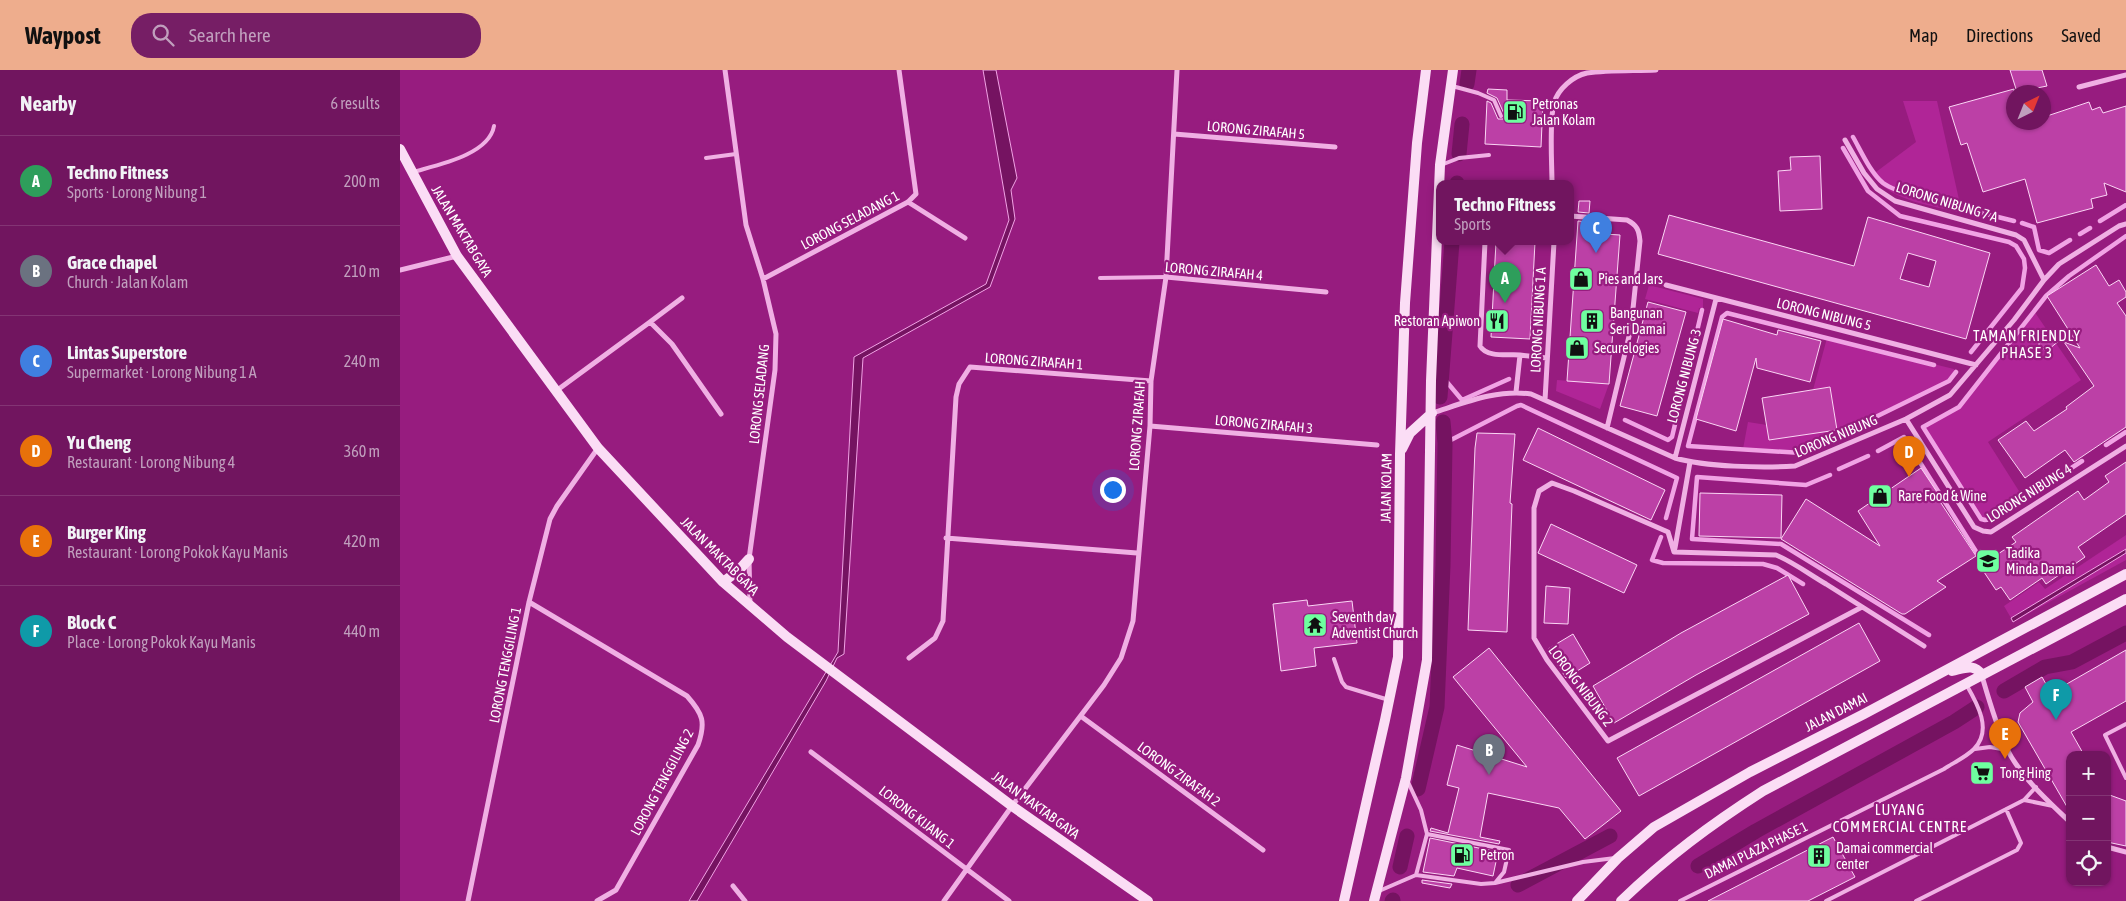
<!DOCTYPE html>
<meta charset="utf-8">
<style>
body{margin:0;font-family:"Asap Condensed",sans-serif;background:#761e65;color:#f1f3f6}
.controls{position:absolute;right:15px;bottom:15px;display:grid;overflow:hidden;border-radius:10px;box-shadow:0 1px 4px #0004}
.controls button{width:45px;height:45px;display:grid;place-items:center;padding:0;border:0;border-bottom:1px solid #833474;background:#71155f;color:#f1f3f6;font:25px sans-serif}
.compass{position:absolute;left:1606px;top:15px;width:45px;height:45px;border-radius:50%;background:#71155f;box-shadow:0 1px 4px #0004;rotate:43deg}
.you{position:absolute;left:712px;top:419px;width:18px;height:18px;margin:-12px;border:4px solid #fff;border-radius:50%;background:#1a73e8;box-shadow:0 0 0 8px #1a73e833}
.badge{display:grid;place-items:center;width:32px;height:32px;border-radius:50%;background:#eead8d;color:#fff;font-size:16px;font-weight:700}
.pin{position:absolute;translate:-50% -41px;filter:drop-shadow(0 1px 2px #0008)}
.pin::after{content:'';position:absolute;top:26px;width:18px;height:15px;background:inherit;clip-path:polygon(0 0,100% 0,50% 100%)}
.popup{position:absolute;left:1036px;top:110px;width:138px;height:65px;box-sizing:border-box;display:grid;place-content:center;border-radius:10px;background:#71155f;filter:drop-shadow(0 1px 4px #0005);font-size:16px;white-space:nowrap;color:#c09fbd}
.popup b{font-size:19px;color:#f1f3f6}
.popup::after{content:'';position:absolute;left:50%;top:100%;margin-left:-10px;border:10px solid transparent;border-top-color:#71155f}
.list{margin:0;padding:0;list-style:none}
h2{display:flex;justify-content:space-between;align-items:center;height:65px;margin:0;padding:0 20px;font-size:21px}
h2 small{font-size:16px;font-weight:400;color:#c09fbd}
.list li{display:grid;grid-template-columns:32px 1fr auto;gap:15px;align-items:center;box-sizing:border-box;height:90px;padding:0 20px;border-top:1px solid #833474}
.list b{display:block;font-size:19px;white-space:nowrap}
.list p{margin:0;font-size:16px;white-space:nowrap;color:#c09fbd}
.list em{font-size:16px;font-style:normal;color:#c09fbd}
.icon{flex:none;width:28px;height:28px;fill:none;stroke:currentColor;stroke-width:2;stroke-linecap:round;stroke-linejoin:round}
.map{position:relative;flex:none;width:1726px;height:831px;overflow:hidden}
header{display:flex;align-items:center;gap:30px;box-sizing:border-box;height:70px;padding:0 25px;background:#eead8d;color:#111}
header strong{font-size:24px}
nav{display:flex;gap:28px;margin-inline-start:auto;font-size:18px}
.search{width:350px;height:45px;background:#761e65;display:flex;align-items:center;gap:12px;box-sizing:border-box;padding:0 18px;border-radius:20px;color:#c09fbd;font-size:19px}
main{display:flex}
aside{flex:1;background:#71155f}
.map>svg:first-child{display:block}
.green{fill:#b02597}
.water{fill:#751361;stroke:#f1a3e5}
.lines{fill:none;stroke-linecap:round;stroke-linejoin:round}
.stream{stroke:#f1a3e5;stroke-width:4.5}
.canal{stroke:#751361;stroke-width:15}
.building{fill:#bc40a6;stroke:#fbd6f5;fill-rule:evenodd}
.lane{stroke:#f0b0e4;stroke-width:4}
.street{stroke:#f0b0e4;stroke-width:5}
.secondary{stroke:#fbddf5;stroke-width:10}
.labels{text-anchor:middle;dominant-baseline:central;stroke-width:4.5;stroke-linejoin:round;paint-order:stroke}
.poi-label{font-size:14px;fill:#fff;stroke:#971c7f;text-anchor:start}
.street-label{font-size:14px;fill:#fff;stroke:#971c7f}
.neighbourhood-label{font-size:15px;letter-spacing:1px;fill:#fff;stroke:#971c7f}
</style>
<header>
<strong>Waypost</strong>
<div class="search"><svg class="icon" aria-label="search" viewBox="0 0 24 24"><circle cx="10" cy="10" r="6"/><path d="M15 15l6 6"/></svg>Search here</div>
<nav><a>Map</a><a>Directions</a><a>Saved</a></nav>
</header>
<main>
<aside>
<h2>Nearby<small>6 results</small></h2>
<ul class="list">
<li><span class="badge" style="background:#2e9e5b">A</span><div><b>Techno Fitness</b><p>Sports · Lorong Nibung 1</p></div><em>200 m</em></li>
<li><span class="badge" style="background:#6b7280">B</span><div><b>Grace chapel</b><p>Church · Jalan Kolam</p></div><em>210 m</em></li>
<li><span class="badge" style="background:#3f7fe0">C</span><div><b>Lintas Superstore</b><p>Supermarket · Lorong Nibung 1 A</p></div><em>240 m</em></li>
<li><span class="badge" style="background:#e8710a">D</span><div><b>Yu Cheng</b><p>Restaurant · Lorong Nibung 4</p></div><em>360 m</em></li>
<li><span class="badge" style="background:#e8710a">E</span><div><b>Burger King</b><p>Restaurant · Lorong Pokok Kayu Manis</p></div><em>420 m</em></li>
<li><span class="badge" style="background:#0f9aa8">F</span><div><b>Block C</b><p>Place · Lorong Pokok Kayu Manis</p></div><em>440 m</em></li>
</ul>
</aside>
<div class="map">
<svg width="1726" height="831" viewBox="0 0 1726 831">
<rect width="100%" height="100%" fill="#971c7f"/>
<path class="green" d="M1503,31H1537L1562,143C1530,135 1493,132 1472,105L1516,72Z
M1249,215L1303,229V239L1299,238L1298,243L1245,229Z
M1634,241L1681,310L1588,372L1624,429C1614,436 1594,455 1581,449L1523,357L1559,337Z
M1427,268L1554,299L1556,302L1549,311L1402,383L1343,379L1348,352L1367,355L1370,370L1437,360L1430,317L1413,320Z
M1157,310L1209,314L1200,339L1156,321Z
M1726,465V479L1611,548L1604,536L1639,512L1645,519Z
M1726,483V490L1613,552Z"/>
<path class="water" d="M583,0H596L617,108L611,120L615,149L590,217L463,288L444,584L437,588L426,611L297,831H289L438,582L454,287L586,214L609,150Z
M1726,479V483L1613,552L1611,548Z"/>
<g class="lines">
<path class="stream" d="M1453,67C1461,81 1470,102 1483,113C1496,123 1542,134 1560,137
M1443,78L1468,121L1500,146L1609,172L1616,176L1624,189L1625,198L1622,218L1571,282
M1578,142L1614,151
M1700,151L1726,135
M1622,153L1634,157L1639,180L1649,183L1670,170
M1680,164L1690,158
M1534,295L1327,243L1322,247L1288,376L1402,383L1549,311L1556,302
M1041,305L1062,330L1109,309
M1225,350L1268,370L1272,367L1302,240
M1045,373L1117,336L1121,335L1277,408L1266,448
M1706,375L1726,362
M1478,381L1504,367L1577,483
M1682,391L1594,449L1585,450L1581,449L1523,357L1559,337L1646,226L1669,206L1726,166
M1439,399L1468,386
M1430,405L1406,415L1297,407L1292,469L1381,474L1529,565
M1261,467L1252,490L1263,493L1363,494L1377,498L1403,514"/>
<path class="canal" d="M1067,14L1069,0
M1059,84L1062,54
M1057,114V113
M1040,327L1052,172
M1604,621L1645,597L1672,592L1726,563
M1018,719L1037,637L1043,495L1045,373L1043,352
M1298,796L1356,761L1554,652L1577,637
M1000,797L1007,766
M1118,815L1210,766
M992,831L993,830"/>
</g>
<path class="building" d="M1610,0H1642L1647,16L1617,22Z
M1088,19L1107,20V30L1143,31L1141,77L1085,74L1087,31L1091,33L1098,49H1103L1105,46L1097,28L1087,23Z
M1614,19V52H1644V47L1689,32L1692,40L1700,37L1703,43L1726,36V122L1704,113L1707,125L1691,129L1693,138L1637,153L1625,109L1583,122L1567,73L1561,75L1549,37Z
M1420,86L1422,139L1380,141L1378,101L1391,100L1390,87Z
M1179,131H1190L1189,143L1178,142Z
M1269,145L1454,196L1468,147L1590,183L1566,269L1258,184ZM1508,183L1536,191L1529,217L1500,209Z
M1178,151L1189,152L1188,163L1220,165L1209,314L1167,311Z
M1096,172H1135L1130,269L1091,267Z
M1696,195L1709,216L1719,210L1726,222V227L1717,233L1726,246V357L1674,392L1665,380L1625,408L1598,370L1626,351L1634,361L1667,339L1666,337L1694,316L1664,272L1680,278L1647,226Z
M1248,232L1286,242L1257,346L1220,336Z
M1323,249L1377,265L1378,260L1421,271L1410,312L1357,298L1356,288L1336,361L1296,349Z
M1642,265H1646L1660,270L1649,279L1645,280L1639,275V268Z
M1430,317L1437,360L1369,370L1362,328Z
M1138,358L1265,420L1251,450L1123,390Z
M1077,363L1115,364L1110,433L1112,434L1107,562L1068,560L1075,378Z
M1726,392V444L1678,477L1685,487L1646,514L1642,508L1610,530L1601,517L1596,520L1580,496L1616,472L1612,467L1678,421L1684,430L1709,412L1705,406Z
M1521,398L1537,422L1535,424L1576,486L1537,511L1546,517L1505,544H1502L1381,469L1406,429L1480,476L1458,441Z
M1300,423L1382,425L1381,468L1299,466Z
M1151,454L1237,495L1224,523L1138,483Z
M1388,505L1409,544L1296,605L1214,653L1193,616L1281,563Z
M1146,516L1170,518L1168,554L1144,553Z
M907,530L908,536L952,531L957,573L914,578L916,596L881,601L873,534Z
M1459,553L1480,591L1239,726L1217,688Z
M1173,564L1190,593L1166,608L1148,579Z
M1089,578L1221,741L1185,769L1159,738L1088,723L1080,767L1100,771L1099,774L1030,761L1031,758L1048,763L1059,718L1047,715L1057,675L1127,697L1053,607Z
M1726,580V631L1671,662L1684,685H1670V742L1618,652L1620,643L1633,632L1625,617L1642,607L1651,623Z
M1707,724L1726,731V776L1707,772Z
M1433,767L1455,807L1408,831H1308Z
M1030,768L1098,782L1093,806L1057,798L1054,806L1023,802Z
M1022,810L1052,814L1050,818L1022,813Z"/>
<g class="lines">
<path class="lane" d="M1052,16L1078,23L1094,30L1101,46
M306,88L336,84
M1041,95L1059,88L1089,85
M13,102C37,95 89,85 94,56
M700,208L766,207
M934,589L942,612L946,617L989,630
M1726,654L1705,665L1726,708
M1575,679L1590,677L1608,680
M1008,712L1021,740L1027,764L1109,780L1104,802L1095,813
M1624,730L1653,736
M1027,764L1016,805L1081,814L1095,813L1183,792L1215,788
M979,821L1016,805
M1280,831L1544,699C1553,693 1566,687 1574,679C1593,660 1577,633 1566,614
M1426,831L1624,730L1636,717
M1516,831L1617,780L1621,773L1606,739"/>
<path class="street" d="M325,0L346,155L363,209L376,264L375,300L349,489L350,535
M1679,17L1726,5
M774,64L935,77
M1445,70L1464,103L1477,119L1495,131L1616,165L1624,170L1644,210
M1152,114C1152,93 1149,52 1154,33C1158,19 1173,6 1187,3C1209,0 1234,1 1256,0
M508,132L565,168
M1170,146L1227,150C1237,155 1239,160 1240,171L1231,258L1207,358
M1085,172L1080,276C1087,288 1108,284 1120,285L1116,322
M0,200L57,186
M766,207L926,222
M363,209L508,132L516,124L499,0
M1266,215L1576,295
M250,252L282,228
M1120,285L1147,288
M156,321L250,252L272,274L321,344
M1145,330L1154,172
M1032,343C1064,333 1097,319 1131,324L1275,388C1306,397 1362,398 1395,396L1506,349L1550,325L1614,250L1644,210L1659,194L1719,156L1726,154
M1506,349L1574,457L1583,461L1591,462L1726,376
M750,356L977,375
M1275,388L1316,229
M546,468L737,483
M1275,478L1290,392
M129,532L287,626C303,644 306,652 298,675L216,820L197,831
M1462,537L1208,671L1147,590L1134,568V438L1139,421L1152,413L1174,421L1268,462L1274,482L1376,485C1393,492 1409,504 1426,514C1459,535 1491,555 1524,576
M509,588L535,568L543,551L556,327L559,314L570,297L751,311
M1582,606C1589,630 1596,655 1607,679C1621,707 1648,731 1670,752
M682,647L863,780
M411,682L609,831
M1707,777L1726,782
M333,816L345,831
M68,831L129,532L150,449L157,436L198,378
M544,831L612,736L704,615L721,588L733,551L750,356L751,311L766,207L777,0"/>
<path class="secondary" d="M0,79L57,186L198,378L323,512L387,567L612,736L748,831
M1002,379L1010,363L1032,343
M323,512L338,501L349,489
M1552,601C1565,598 1574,593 1582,605
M944,831L985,650L998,587L1000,384L1005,233L1017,73L1026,0
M974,831L1006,708L1027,590L1031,311L1040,95L1053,0
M1177,831L1218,788L1254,757L1350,702L1464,644L1726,504
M1221,831C1267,787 1310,755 1363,721L1726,529"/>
</g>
<defs>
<symbol id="fuel-square" viewBox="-11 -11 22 22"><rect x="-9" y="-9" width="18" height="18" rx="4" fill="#6eff9f" stroke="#971c7f"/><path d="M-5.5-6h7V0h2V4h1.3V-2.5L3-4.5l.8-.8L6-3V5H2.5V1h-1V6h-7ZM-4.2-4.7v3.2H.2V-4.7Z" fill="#111"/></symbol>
<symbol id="shop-square" viewBox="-11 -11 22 22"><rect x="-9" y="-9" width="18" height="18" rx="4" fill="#6eff9f" stroke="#971c7f"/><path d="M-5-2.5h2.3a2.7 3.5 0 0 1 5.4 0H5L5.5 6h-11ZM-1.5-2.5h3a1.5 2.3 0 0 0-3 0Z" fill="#111"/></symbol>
<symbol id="restaurant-square" viewBox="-11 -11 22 22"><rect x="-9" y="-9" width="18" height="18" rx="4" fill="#6eff9f" stroke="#971c7f"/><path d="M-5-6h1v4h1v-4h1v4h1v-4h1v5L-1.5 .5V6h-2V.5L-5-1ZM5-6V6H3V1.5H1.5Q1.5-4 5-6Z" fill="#111"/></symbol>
<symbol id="building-square" viewBox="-11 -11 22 22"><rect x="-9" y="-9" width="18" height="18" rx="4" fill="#6eff9f" stroke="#971c7f"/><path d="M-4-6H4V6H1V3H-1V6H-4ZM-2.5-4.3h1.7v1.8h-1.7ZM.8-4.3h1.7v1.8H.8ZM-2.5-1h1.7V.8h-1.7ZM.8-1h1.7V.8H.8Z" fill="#111"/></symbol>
<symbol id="school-square" viewBox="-11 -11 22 22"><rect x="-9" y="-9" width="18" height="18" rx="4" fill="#6eff9f" stroke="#971c7f"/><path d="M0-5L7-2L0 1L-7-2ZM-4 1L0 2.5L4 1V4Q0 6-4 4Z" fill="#111"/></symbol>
<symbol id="temple-square" viewBox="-11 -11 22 22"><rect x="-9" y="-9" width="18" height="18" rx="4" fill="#6eff9f" stroke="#971c7f"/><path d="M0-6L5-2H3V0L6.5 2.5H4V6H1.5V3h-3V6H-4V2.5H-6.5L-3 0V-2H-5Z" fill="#111"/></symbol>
<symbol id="supermarket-square" viewBox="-11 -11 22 22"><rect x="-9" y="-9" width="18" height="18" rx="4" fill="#6eff9f" stroke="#971c7f"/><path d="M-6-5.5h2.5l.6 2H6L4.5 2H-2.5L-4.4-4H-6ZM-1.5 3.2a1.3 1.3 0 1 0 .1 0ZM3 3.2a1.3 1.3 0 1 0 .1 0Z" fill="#111"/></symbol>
</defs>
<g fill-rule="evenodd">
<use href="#fuel-square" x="1101" y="28" width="28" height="28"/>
<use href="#shop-square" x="1167" y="195" width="28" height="28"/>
<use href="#restaurant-square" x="1083" y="237" width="28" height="28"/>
<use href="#building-square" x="1178" y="237" width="28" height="28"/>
<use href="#shop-square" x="1163" y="264" width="28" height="28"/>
<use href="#shop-square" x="1466" y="412" width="28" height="28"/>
<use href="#school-square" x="1574" y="477" width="28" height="28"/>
<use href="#temple-square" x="901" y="541" width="28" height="28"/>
<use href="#supermarket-square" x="1568" y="689" width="28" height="28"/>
<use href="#fuel-square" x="1048" y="771" width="28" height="28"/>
<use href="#building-square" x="1405" y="772" width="28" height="28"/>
</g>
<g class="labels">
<g class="poi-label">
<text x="1132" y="34">Petronas<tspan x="1132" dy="16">Jalan Kolam</tspan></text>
<text x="1198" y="209">Pies and Jars</text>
<text x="1210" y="243">Bangunan<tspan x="1210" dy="16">Seri Damai</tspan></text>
<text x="1080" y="251" text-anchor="end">Restoran Apiwon</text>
<text x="1194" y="278">Securelogies</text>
<text x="1498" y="426">Rare Food &amp; Wine</text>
<text x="1606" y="483">Tadika<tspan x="1606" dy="16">Minda Damai</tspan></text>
<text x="932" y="547">Seventh day<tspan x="932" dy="16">Adventist Church</tspan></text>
<text x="1600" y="703">Tong Hing</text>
<text x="1436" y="778">Damai commercial<tspan x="1436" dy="16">center</tspan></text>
<text x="1080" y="785">Petron</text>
</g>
<g class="street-label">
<text transform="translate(856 60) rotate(5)">LORONG ZIRAFAH 5</text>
<text transform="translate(1547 132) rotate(17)">LORONG NIBUNG 7 A</text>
<text transform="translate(450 150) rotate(-28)">LORONG SELADANG 1</text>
<text transform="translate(62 161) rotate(59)">JALAN MAKTAB GAYA</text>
<text transform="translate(814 201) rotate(5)">LORONG ZIRAFAH 4</text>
<text transform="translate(1424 244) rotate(14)">LORONG NIBUNG 5</text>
<text transform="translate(1138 250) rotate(-87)">LORONG NIBUNG 1 A</text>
<text transform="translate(634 291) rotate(4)">LORONG ZIRAFAH 1</text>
<text transform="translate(1284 306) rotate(-75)">LORONG NIBUNG 3</text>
<text transform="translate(359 324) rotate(-84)">LORONG SELADANG</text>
<text transform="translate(864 354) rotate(5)">LORONG ZIRAFAH 3</text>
<text transform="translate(737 356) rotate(-86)">LORONG ZIRAFAH</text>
<text transform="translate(1436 366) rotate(-23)">LORONG NIBUNG</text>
<text transform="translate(986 418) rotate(-89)">JALAN KOLAM</text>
<text transform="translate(1629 423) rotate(-32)">LORONG NIBUNG 4</text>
<text transform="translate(320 486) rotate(45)">JALAN MAKTAB GAYA</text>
<text transform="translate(105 595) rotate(-79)">LORONG TENGGILING 1</text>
<text transform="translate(1181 616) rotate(53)">LORONG NIBUNG 2</text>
<text transform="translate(1436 642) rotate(-27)">JALAN DAMAI</text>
<text transform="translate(779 704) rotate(36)">LORONG ZIRAFAH 2</text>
<text transform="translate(262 712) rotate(-62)">LORONG TENGGILING 2</text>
<text transform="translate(636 735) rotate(36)">JALAN MAKTAB GAYA</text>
<text transform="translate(517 747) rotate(38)">LORONG KIJANG 1</text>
<text transform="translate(1356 780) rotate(-26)">DAMAI PLAZA PHASE 1</text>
</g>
<g class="neighbourhood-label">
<text x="1627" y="265">TAMAN FRIENDLY<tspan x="1627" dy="17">PHASE 3</tspan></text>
<text x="1500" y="739">LUYANG<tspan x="1500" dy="17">COMMERCIAL CENTRE</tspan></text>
</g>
</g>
</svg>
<div class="controls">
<button>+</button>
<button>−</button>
<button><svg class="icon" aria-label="locate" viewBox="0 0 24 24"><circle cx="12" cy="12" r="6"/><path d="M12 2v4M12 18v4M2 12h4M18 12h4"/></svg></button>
</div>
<svg class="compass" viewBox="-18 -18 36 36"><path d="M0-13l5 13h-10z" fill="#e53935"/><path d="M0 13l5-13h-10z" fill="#c09fbd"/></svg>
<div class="you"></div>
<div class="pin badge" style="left:1105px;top:233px;background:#2e9e5b">A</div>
<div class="popup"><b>Techno Fitness</b>Sports</div>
<div class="pin badge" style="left:1089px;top:705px;background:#6b7280">B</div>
<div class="pin badge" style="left:1196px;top:183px;background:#3f7fe0">C</div>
<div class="pin badge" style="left:1509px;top:407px;background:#e8710a">D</div>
<div class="pin badge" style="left:1605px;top:689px;background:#e8710a">E</div>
<div class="pin badge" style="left:1656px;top:650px;background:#0f9aa8">F</div>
</div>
</main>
